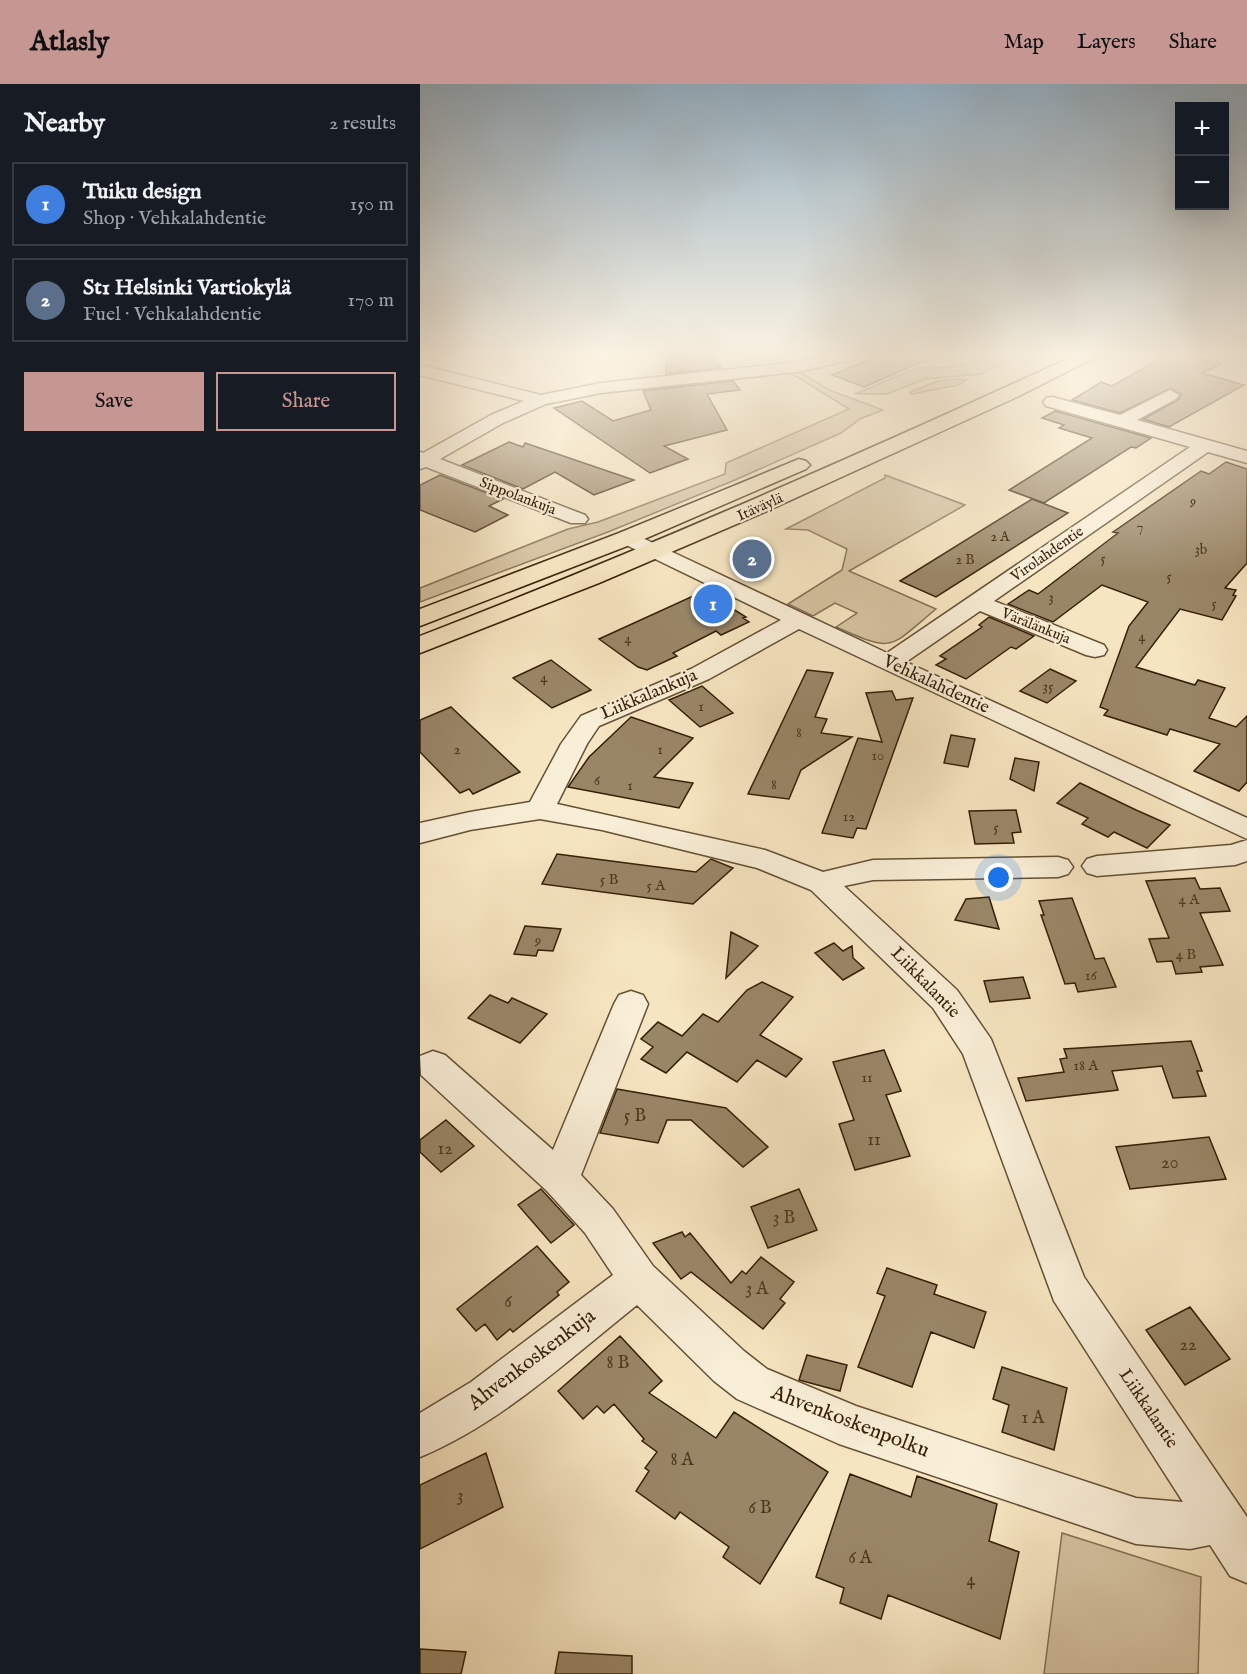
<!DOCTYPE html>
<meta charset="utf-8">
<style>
body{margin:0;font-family:"IM FELL English",serif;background:#242831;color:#f1f3f6}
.controls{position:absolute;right:18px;top:18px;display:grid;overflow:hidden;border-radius:0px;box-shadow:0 6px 24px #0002}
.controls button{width:54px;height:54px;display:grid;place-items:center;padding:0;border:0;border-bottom:2px solid #363941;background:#171b24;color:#f1f3f6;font:30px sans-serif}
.you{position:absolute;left:579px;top:794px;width:21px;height:21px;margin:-15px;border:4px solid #fff;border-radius:50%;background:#1a73e8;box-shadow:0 0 0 9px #1a73e833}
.badge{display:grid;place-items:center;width:39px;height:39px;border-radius:50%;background:#c59692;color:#fff;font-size:20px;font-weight:700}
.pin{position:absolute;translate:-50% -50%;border:3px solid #fff;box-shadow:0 2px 6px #0006}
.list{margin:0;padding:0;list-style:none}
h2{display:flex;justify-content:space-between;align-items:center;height:78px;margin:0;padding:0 24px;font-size:26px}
h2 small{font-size:20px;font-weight:400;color:#9ea1a6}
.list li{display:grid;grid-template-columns:39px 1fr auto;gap:18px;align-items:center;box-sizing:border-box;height:84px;margin:0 12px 12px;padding:0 12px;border:2px solid #363941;border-radius:0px}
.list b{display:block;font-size:22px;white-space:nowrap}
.list p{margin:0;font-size:20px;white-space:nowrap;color:#9ea1a6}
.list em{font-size:20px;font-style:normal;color:#9ea1a6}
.actions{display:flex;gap:12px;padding:18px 24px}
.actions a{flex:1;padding:14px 0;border:2px solid #c59692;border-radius:0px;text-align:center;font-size:21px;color:#c59692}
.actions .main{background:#c59692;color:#111}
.map{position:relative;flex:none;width:827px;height:1590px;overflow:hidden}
header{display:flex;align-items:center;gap:36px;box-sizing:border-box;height:84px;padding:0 30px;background:#c59692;color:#111}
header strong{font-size:28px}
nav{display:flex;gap:33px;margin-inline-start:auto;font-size:21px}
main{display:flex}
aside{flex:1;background:#171b24}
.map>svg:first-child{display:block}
.green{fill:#d5c3a1;stroke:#847154;stroke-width:1.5}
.building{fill:#998667;stroke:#341f06;stroke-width:1.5}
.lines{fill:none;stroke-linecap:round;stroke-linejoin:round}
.minor-casing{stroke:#645035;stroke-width:3}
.major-casing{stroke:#341f06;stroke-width:3}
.minor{fill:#f9eed7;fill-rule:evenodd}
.major{fill:#f6e5c1;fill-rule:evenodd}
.labels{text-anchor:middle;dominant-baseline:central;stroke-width:4.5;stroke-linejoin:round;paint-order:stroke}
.far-number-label{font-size:14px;fill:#4d391e}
.far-street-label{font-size:15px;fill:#341f06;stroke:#f9eed7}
.number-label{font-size:15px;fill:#4d391e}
.street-label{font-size:18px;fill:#341f06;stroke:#f9eed7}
.near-number-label{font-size:18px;fill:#4d391e}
.near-street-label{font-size:21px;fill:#341f06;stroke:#f9eed7}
</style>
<header>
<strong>Atlasly</strong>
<nav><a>Map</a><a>Layers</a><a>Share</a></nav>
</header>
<main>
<aside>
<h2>Nearby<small>2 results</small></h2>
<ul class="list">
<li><span class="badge" style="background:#3f7fe0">1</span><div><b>Tuiku design</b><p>Shop · Vehkalahdentie</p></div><em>150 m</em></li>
<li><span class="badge" style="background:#5c6f8a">2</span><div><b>St1 Helsinki Vartiokylä</b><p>Fuel · Vehkalahdentie</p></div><em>170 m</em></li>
</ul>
<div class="actions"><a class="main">Save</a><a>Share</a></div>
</aside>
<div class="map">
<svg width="827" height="1590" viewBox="0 0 827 1590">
<rect width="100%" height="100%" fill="#f6e5c1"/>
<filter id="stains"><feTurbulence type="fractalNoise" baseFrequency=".00333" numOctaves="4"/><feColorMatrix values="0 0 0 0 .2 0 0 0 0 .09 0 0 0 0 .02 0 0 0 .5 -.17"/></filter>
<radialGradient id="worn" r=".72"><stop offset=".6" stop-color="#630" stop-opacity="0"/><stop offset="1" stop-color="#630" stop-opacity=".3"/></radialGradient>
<path class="green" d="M568,270H604L561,290L505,295L467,310H435L497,284H527L551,279Z
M378,287L409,306L463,326L440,335L421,349L315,396L188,448L0,518V504L148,445L178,438L305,390L306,379L429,325L369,288Z
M538,295L547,296L538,301L492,310L490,308L518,297Z
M465,391L545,421L429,487L516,525C468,565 475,569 416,543L437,529L415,519L393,532L368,520L422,486L427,465L388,446L366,445L465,394Z
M642,1449L781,1493L778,1590H624Z"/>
<path class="building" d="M247,270H278V274L291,273L301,284L246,290Z
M463,270H521L444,303L412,291Z
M749,270H771L801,280L782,289L824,301L749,343L723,335L758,316L761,311L751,304L700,329L652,316L681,298L692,302Z
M313,297L320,306L287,310L307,346L244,362L268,375L230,389L134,324L162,317L193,337L231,326L223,307Z
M635,327L731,354L716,364L711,363L624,419L589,406L672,354L639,344L644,341L622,334Z
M89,358L103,363L105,359L214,396L174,411L135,388L103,405L42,381Z
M806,378L827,385V479L805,504L816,506L813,511L816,512L802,536L760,525L716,583L775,601L778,596L805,604L789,634L816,643L827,632V698L819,707L774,687L800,660L750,645L747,651L684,631L688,626L680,623L709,542L728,518L682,501L633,538L588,520L609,506L618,510L698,449L693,448L781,387L789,390Z
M20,391L83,415L69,422L88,431L55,448L0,426V401Z
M612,415L648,429L516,513L480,497Z
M284,507L326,533L323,534L329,538L301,551L296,547L253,569L257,572L227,586L218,583L179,555Z
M569,533L614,552L596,565L591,563L546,595L516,581L526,575L520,572L562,543L559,541Z
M131,576L171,606L132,624L93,594Z
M630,585L656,597L627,619L600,607Z
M387,586L413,589L395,633L407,635L401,649L432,653L381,686L369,715L328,710Z
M282,602L313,629L280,643L249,616Z
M472,607L476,616L493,614L446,745L437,744L433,754L402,749L438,654L462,658L446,609Z
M31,623L100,688L53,710L49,705L40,709L0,668V636Z
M211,633L273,654L234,693L273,699L259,724L148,703L169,673Z
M531,651L555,655L548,683L524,679Z
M595,674L619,678L614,707L590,695Z
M660,699L716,726L750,741L727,764L694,748L688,753L662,740L668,734L637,719Z
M596,726L601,748L592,749L594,759L555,760L549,727Z
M137,770L276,788L291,775L313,784L273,820L122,800Z
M775,794L780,805L800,804L810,827L780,829L803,881L780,883L782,888L756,890L752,877L737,878L729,855L749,854L726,797Z
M569,813L579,845L535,836L546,815Z
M652,814L675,875L684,874L696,903L658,908L655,899L645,900L621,831H624L619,817Z
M105,842L141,845L133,867L118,866L116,872L94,870Z
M311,848L338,862L306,894Z
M414,859L423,867L432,862L433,874L444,884L423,896L395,869Z
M603,893L610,914L570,918L564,897Z
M342,898L373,913L340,951L382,975L366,993L337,976L317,998L267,968L246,989L221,975L233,963L221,955L238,938L262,952L283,930L298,938L327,906Z
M70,911L88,919L92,914L127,930L100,959L48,934Z
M771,957L782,987H777L786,1012L753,1014L742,982L692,987L698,1006L606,1017L598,994L644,988L640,975L647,974L644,965Z
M464,966L481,1007L466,1011L490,1072L435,1086L419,1040L434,1036L413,978Z
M197,1005L306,1024L348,1063L323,1083L271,1036H247L238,1059L180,1049Z
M26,1036L54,1062L21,1088L0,1068V1056Z
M789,1053L806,1095L710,1105L696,1063Z
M121,1105L154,1141L131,1159L98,1121Z
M379,1105L397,1146L348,1164L331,1123Z
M262,1148L265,1153L270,1149L311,1199L322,1187L326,1190L341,1173L374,1198L360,1215L365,1219L343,1245L271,1188L261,1195L233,1159Z
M117,1162L149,1198L137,1208L139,1211L93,1248L90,1245L77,1256L65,1240L56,1247L37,1225Z
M467,1184L517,1201L514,1210L566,1228L554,1264L511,1248L492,1303L438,1283L465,1212L457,1209Z
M770,1223L810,1275L765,1301L726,1246Z
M200,1252L242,1297L229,1309L296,1354L314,1328L408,1388L340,1500L303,1473L309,1463L260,1428L255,1435L216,1407L229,1387L225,1384L237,1368L222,1357L224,1355L194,1320L184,1329L177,1322L163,1335L138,1307Z
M387,1271L427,1281L420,1307L379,1296Z
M582,1283L647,1304L634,1366L582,1348L589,1321L573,1315Z
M66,1369L83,1423L0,1465V1401Z
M430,1390L491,1413L497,1392L577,1420L569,1457L599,1468L580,1555L468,1511L461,1535L420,1519L424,1504L396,1493Z
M0,1565L46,1568L41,1590H0Z
M139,1568L212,1572V1590H135Z"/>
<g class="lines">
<defs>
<path id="minor" d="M413,270H445L443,273L378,288L181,309L126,320L83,339L20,375L165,431L168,435L165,439H151L6,383L0,385V368L3,369L71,331L104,317L0,291V281L121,311L181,299L378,278Z
M750,306L759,311L756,315L717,336L827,367V379L788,368L574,517L684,561L687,566L684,571L675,573L666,571L560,527L486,578L827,734V755L379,545L289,595L179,642L167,660L137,720L345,766L403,788L453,776L638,773L648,776L653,783L648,790L638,793L453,796L424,802L537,906L571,955L664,1193L827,1433V1499L810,1492L790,1461L770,1465L716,1460L419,1360L317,1315L294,1297L217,1221C149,1275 82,1339 0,1373V1329L51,1298L193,1191L165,1149L127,1107L1,991L0,972L13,967L25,971L133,1066L194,920L199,911L211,907L223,911L228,920L161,1091L193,1125L233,1182L324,1267L347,1285L436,1322L716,1414L763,1418L634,1217L543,970L513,924L391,806L337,784L182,746L120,735L50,746L0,759V739L50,728L110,718L141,660L161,632L271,585L361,536L200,458L196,454L200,450H214L467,569L770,363L626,322L623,318L626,314L632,313L700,331Z
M827,756V777L815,781L677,792L667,789L662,782L667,775L677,772L811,761Z"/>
<path id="major" d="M658,270H682L597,313L347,427L179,499L0,569V552C223,466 441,370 658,270Z
M379,375L386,377L390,381L386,385L215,459L0,542V525L199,449Z"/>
</defs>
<use href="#minor" class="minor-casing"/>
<use href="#major" class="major-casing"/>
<use href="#minor" class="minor"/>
<use href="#major" class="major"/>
</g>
<linearGradient id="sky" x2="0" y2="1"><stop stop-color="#93adbf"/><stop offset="0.55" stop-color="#fbf3e3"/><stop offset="1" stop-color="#fbf3e3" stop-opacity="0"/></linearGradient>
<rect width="827" height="493" fill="url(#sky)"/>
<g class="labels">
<g class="far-number-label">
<text x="773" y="418">9</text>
<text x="720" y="443">7</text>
<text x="580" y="453">2 A</text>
<text x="781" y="466">3b</text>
<text x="683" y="475">5</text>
<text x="545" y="476">2 B</text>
<text x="749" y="493">5</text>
<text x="631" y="514">3</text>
<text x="794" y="520">5</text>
<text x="722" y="553">4</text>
<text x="208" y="555">4</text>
</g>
<g class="far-street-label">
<text transform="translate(98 412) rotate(21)">Sippolankuja</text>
<text transform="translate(340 423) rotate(-24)">Itäväylä</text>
<text transform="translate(627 470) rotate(-35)">Virolahdentie</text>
<text transform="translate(616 542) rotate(22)">Värälänkuja</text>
</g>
<g class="number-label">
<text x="124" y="593">4</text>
<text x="628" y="602">35</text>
<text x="281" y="622">1</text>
<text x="379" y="648">8</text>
<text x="37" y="665">2</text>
<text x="240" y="665">1</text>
<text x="458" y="671">10</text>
<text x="177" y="696">6</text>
<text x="354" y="700">8</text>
<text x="210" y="701">1</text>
<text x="429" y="732">12</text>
<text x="576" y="743">5</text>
<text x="189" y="795">5 B</text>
<text x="236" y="801">5 A</text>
<text x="769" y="815">4 A</text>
<text x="118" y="856">9</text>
<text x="766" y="870">4 B</text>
<text x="671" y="891">16</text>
<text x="666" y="981">18 A</text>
<text x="447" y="993">11</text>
</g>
<g class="street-label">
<text transform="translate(516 601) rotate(25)">Vehkalahdentie</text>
<text transform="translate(229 611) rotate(-23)">Liikkalankuja</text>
<text transform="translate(505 899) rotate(46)">Liikkalantie</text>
<text transform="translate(728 1325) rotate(56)">Liikkalantie</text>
</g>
<g class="near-number-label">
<text x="215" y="1032">5 B</text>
<text x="454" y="1056">11</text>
<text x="25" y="1065">12</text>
<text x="750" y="1079">20</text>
<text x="364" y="1134">3 B</text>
<text x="337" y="1205">3 A</text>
<text x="88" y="1218">6</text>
<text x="768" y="1261">22</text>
<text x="198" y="1279">8 B</text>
<text x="613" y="1334">1 A</text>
<text x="262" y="1376">8 A</text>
<text x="40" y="1412">3</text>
<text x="340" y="1424">6 B</text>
<text x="440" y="1474">6 A</text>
<text x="551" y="1496">4</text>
</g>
<g class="near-street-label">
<text transform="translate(112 1276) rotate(-37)">Ahvenkoskenkuja</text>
<text transform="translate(430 1338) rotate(21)">Ahvenkoskenpolku</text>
</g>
</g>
<rect width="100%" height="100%" filter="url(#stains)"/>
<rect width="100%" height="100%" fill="url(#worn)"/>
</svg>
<div class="controls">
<button>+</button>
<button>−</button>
</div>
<div class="you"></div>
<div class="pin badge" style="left:293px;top:520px;background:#3f7fe0">1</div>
<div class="pin badge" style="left:332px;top:475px;background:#5c6f8a">2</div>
</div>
</main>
